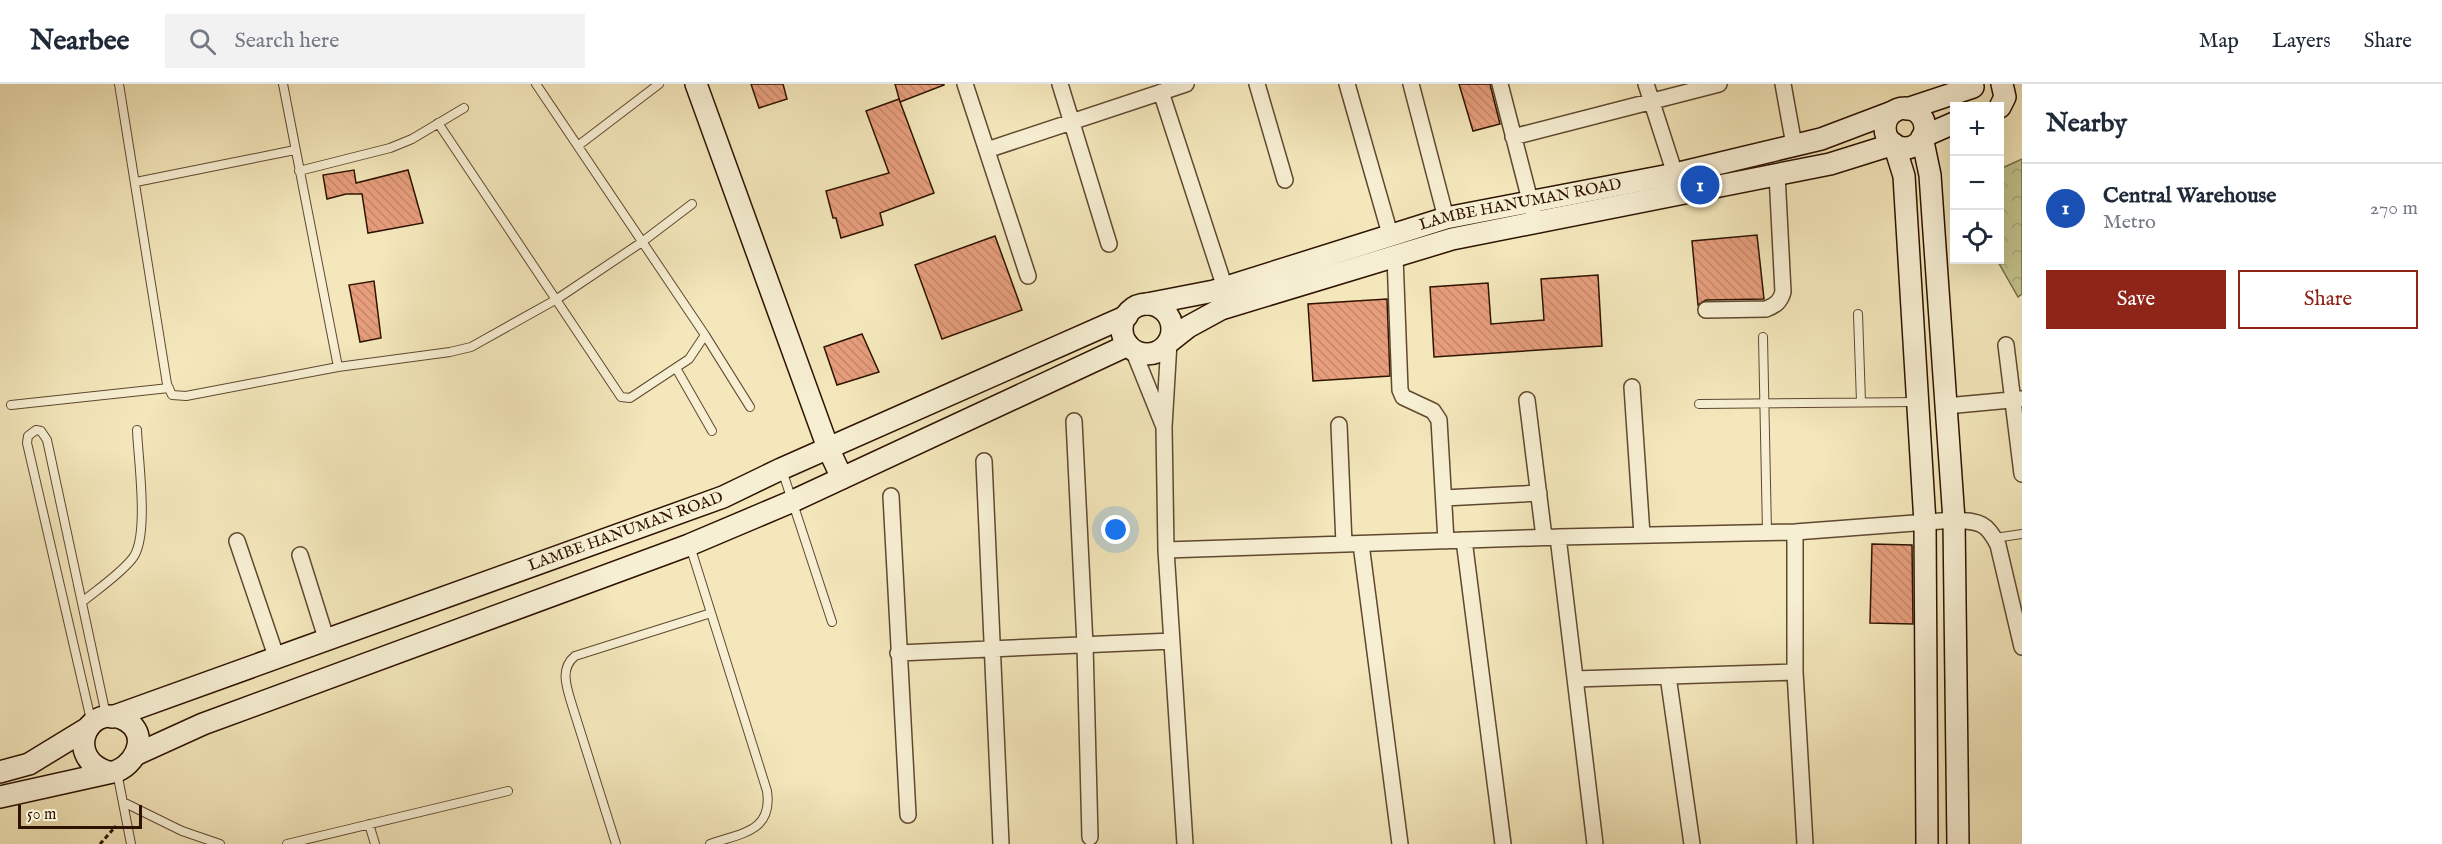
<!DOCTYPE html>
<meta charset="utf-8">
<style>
body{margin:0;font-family:"IM FELL English",serif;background:#f2f2f3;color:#1f2937}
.controls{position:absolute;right:18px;top:18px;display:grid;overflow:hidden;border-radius:0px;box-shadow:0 6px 24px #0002}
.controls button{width:54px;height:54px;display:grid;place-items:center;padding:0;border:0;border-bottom:2px solid #e0e1e3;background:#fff;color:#1f2937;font:30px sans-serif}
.scale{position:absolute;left:18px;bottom:15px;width:124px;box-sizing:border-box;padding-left:6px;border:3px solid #2f1300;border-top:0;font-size:16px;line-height:21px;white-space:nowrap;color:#2f1300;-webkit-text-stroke:4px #f7efd3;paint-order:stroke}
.you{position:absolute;left:1116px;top:446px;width:21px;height:21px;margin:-15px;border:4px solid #fff;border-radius:50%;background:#1a73e8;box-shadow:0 0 0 9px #1a73e833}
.badge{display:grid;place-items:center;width:39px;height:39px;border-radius:50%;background:#8f2418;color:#fff;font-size:20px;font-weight:700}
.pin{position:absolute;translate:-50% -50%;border:3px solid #fff;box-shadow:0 2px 6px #0006}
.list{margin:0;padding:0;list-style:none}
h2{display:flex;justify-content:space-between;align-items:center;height:78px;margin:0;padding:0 24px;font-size:26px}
h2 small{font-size:20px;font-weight:400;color:#747a83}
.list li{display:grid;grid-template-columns:39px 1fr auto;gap:18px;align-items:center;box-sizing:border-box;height:90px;padding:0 24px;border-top:2px solid #e0e1e3}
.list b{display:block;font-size:22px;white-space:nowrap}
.list p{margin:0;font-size:20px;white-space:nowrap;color:#747a83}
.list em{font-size:20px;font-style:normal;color:#747a83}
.actions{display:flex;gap:12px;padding:18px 24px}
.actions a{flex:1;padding:14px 0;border:2px solid #8f2418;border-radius:0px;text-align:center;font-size:21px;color:#8f2418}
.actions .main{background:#8f2418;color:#fff}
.icon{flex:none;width:33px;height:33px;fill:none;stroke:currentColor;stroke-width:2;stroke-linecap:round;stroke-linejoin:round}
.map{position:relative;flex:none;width:2022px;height:760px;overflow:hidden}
header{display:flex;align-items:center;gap:36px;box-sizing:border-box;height:84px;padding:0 30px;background:#fff;border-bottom:2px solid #e0e1e3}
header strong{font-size:28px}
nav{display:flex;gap:33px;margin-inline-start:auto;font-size:21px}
.search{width:420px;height:54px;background:#f2f2f3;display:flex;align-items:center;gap:15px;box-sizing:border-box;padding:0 21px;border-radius:0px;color:#747a83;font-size:22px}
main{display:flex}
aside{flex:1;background:#fff}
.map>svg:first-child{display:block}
.forest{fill:url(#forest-crowns);stroke:#786b46;stroke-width:1.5}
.building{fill:url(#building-back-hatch);stroke:#2f1300;stroke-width:1.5}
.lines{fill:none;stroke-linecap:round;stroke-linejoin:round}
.lane-casing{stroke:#60482f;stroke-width:10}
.street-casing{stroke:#60482f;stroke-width:18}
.secondary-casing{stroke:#2f1300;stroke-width:24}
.path{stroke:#2f1300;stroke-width:3;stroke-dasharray:4.5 3;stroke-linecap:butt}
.lane{stroke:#f7efd3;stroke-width:8}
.street{stroke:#f7efd3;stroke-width:15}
.secondary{stroke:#f7efd3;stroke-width:21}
.labels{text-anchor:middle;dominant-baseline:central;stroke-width:6;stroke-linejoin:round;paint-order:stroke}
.street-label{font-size:16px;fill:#2f1300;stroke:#f7efd3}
</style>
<header>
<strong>Nearbee</strong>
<div class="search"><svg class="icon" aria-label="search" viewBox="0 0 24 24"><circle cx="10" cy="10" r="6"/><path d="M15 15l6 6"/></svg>Search here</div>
<nav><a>Map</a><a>Layers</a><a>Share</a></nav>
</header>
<main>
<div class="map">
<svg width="2022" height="760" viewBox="0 0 2022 760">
<defs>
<pattern id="forest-crowns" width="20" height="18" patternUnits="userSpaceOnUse" patternTransform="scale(1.5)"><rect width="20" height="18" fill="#c2c38c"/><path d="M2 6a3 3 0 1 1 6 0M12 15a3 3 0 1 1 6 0" fill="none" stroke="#a7a777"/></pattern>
<pattern id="building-back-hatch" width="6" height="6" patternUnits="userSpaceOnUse" patternTransform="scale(1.5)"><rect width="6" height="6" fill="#e69e7c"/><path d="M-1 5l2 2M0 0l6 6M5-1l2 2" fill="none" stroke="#c68769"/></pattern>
</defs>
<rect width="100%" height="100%" fill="#f3e7bb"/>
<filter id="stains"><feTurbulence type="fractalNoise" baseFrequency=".00333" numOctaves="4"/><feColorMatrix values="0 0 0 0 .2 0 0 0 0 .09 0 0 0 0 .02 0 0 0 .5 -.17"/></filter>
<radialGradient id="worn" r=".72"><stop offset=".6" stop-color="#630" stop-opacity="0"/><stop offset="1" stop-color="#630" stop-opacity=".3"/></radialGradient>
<path class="forest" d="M2022,75V210L2018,213L1997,176H2000V85Z"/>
<path class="building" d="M751,0H783L787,15L759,24Z
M895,0H944V1L900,18Z
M1459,0H1490L1500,40L1473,47Z
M899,15L934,109L880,129L883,141L841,154L836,134H833L826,107L889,89L866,27Z
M354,86L356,99L408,86L423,139L368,149L362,110H346L327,115L323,91Z
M1757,151L1764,215L1706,216L1698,221L1692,157Z
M995,152L1022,226L942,255L915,181Z
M1598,191L1602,262L1434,273L1430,203L1488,199L1491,240L1544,236L1541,195Z
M374,197L381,254L360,258L349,201Z
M1387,215L1390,292L1313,297L1308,220Z
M862,250L879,288L837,301L824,263Z
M1872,460L1912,461L1913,540L1870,539Z"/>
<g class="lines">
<defs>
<path id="lane" d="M119,0L167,300L172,311L186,312L338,283L450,268L471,263L557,215L642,158L692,120
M283,0L338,283
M536,0L705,251L750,323
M438,39L621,313L630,314L689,275L705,251
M579,61L659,0
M299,87L390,64L412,55L464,24
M136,98L295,66
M1858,230L1861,318
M1763,253L1767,448
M676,284L712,347
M1699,320L1917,318
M11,321L169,304
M782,386L832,538
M1995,454L2022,450
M690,462L767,707C773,748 741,749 710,760
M82,518C98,505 119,491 132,475C150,454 138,375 137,346
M91,636L27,359L28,352L36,346L41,347L47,356L106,631
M117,688L131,760
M123,718L182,747L220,760
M369,740L375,760
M287,760L508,707
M616,760L572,621C567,604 559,585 575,572L711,529"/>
<path id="street" d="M965,0L1028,192
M1060,0L1109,160
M1257,0L1285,96
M1347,0L1390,150
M1411,0L1446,134
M1500,0L1533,128
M1646,0L1675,90
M1783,0L1794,61
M1161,8L1225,204
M1513,53L1719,0
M987,66L1186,0
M1395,172L1400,306L1403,313L1433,327L1439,336L1446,457
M1706,226L1766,225C1776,221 1780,218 1783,208L1777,90
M2006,261L2022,390
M1133,266L1164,343L1169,258
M1632,303L1642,451
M1527,316L1544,453
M1946,322L2022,315
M1074,337L1085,561L1090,753
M1339,341L1344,460
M1164,343L1166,466L1185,760
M984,377L1001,760
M891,412L908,731
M1444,414L1539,409
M1795,448V588L1805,760
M1558,453L1595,760
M1464,456L1503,760
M237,457L276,572
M1361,460L1400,760
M1166,466L1558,453L1795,448L1954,436C1979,438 1986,437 1998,461L2022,563
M300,471L326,554
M898,569L1172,557
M1668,592L1692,760
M1575,595L1795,588"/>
<g id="secondary">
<path d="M696,0L828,364L842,394"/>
<path d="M2000,23L2005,13L2002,0"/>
<circle cx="1905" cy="44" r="20"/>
<path d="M1907,25L1973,3L1972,0"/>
<path d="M1954,39L1922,53L1930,91L1954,436L1958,760"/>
<path id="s1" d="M1147,220L1214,207L1446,134L1675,90L1821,55L1895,27"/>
<circle cx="1147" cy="245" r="25"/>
<path d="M1169,258L1188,243L1221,225L1452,155L1830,80L1894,60L1904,92L1925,439L1927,760"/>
<path id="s2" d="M112,633L723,413L781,385L1127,232"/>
<path d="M137,670L203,640L689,461L793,417L1128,261"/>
<path d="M0,688L29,680L88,644"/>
<path d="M0,713L117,687C140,677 149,645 121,634C85,621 65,675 108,688"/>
</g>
</defs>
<use href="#lane" class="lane-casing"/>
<use href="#street" class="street-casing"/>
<use href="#secondary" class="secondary-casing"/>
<path class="path" d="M100,760L116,742"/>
<use href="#lane" class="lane"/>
<use href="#street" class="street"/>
<use href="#secondary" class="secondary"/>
</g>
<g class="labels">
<g class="street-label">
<text stroke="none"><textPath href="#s1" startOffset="387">LAMBE HANUMAN ROAD</textPath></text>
<text stroke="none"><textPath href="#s2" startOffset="546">LAMBE HANUMAN ROAD</textPath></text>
</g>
</g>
<rect width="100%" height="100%" filter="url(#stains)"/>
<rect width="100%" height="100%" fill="url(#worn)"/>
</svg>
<div class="controls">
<button>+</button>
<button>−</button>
<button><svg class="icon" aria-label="locate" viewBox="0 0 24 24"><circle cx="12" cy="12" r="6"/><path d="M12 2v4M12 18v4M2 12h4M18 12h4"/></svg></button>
</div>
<div class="scale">50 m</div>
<div class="you"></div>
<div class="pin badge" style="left:1700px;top:101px;background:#1a4fb4">1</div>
</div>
<aside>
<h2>Nearby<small></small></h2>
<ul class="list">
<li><span class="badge" style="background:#1a4fb4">1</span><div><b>Central Warehouse</b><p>Metro</p></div><em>270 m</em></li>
</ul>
<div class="actions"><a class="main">Save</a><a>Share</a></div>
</aside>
</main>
